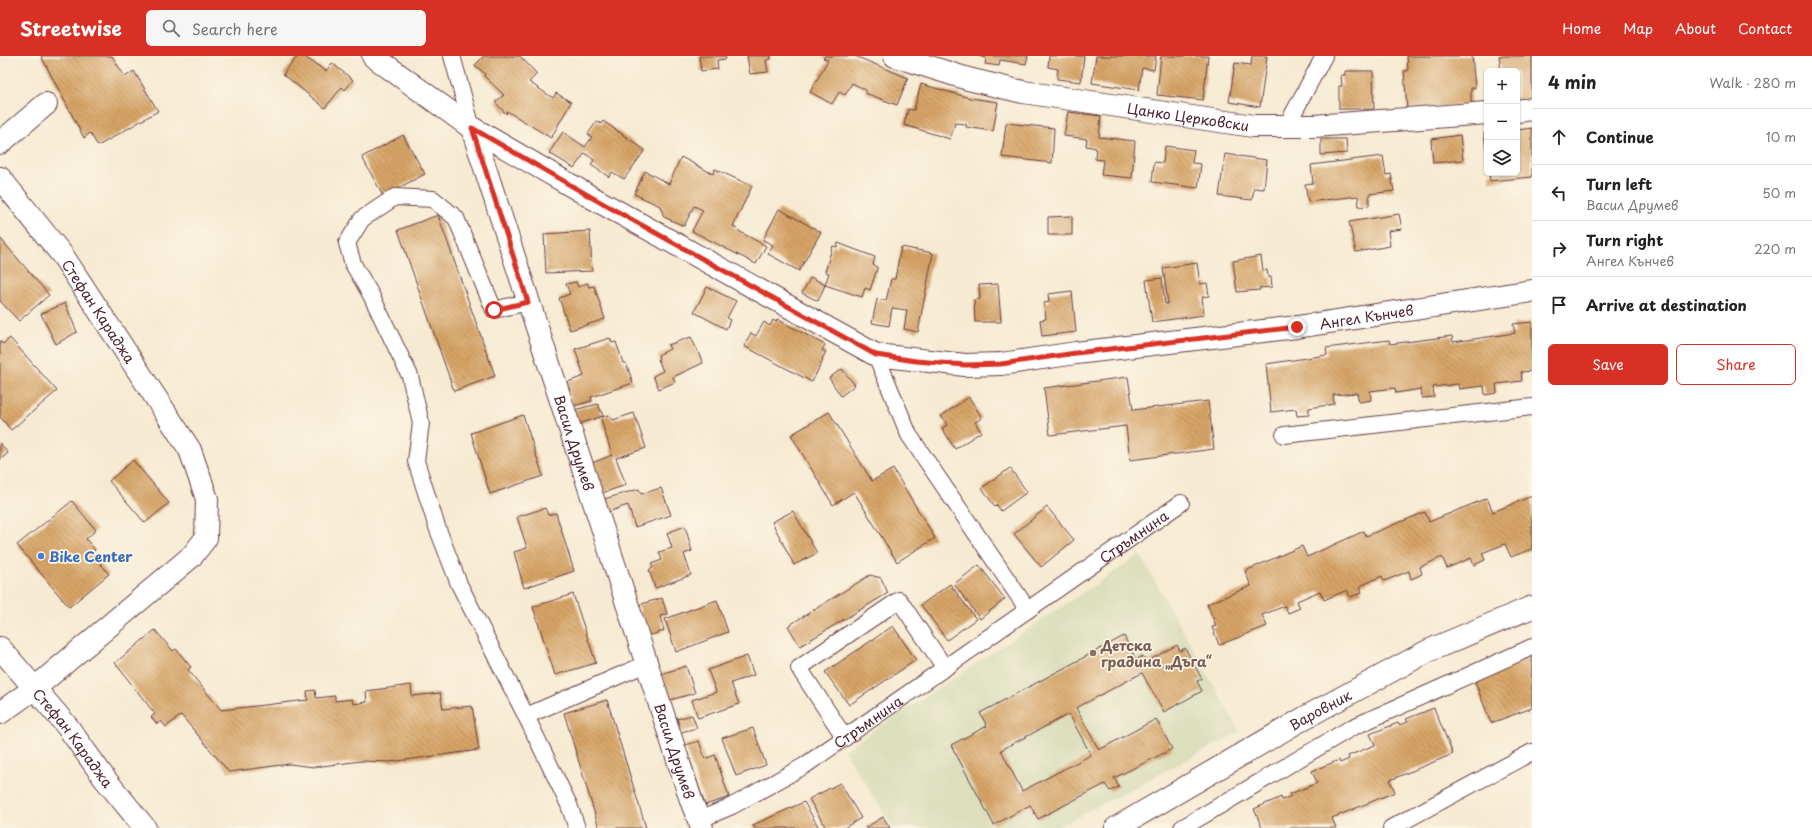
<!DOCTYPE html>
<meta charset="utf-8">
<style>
body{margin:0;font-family:"Playpen Sans",sans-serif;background:#f6f6f6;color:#222}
.controls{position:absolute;right:12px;top:12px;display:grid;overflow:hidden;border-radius:6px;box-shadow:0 1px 3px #0004}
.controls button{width:36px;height:36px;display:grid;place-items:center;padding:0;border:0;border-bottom:1px solid #e0e0e0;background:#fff;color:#222;font:20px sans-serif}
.stop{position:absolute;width:12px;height:12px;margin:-9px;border:3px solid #d93025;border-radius:50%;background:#fff}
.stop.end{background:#d93025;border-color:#fff;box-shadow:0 1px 4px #0008}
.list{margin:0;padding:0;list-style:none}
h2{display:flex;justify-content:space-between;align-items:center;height:52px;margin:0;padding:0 16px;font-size:17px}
h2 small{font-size:13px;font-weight:400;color:#767676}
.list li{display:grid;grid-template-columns:26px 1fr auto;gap:12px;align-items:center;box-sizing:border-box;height:56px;padding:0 16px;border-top:1px solid #e0e0e0}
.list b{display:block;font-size:15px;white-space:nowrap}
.list p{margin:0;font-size:13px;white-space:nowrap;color:#767676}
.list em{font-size:13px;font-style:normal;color:#767676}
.actions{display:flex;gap:8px;padding:12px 16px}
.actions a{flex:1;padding:9px 0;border:1px solid #d93025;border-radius:6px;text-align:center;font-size:14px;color:#d93025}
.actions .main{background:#d93025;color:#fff}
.icon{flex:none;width:22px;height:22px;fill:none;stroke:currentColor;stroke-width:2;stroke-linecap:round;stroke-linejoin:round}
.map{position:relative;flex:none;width:1532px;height:772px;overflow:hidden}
header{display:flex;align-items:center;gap:24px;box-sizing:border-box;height:56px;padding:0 20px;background:#d93025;color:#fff}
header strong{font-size:19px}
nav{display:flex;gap:22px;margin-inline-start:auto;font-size:14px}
.search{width:280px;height:36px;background:#f6f6f6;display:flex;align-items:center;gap:10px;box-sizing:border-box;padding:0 14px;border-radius:6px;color:#767676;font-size:15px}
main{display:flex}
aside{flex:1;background:#fff}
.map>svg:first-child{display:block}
.built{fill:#dcdebc}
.building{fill:url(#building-back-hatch);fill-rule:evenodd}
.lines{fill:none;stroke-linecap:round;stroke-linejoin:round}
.service-casing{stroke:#643d44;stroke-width:18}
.minor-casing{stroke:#643d44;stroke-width:24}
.tertiary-casing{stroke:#643d44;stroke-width:24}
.secondary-casing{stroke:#643d44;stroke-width:24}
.service{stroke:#fff;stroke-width:16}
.minor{stroke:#fff;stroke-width:22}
.tertiary{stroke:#fff;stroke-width:22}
.secondary{stroke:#fff;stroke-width:22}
.route{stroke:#d93025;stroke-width:5}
.shop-dot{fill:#3f7fe0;stroke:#fcf5e5;stroke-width:1.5}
.education-dot{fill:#8d6e63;stroke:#fcf5e5;stroke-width:1.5}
.labels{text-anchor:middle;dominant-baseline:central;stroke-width:3.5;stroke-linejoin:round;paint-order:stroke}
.street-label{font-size:14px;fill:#4a1f2b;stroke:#fcf5e5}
.shop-label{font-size:14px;font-weight:bold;fill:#366cbe;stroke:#fcf5e5;text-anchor:start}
.education-label{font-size:14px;font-weight:bold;fill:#785e54;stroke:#fcf5e5;text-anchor:start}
</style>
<header>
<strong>Streetwise</strong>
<div class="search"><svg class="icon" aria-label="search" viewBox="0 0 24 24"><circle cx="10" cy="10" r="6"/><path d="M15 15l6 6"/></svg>Search here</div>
<nav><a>Home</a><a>Map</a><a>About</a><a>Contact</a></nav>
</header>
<main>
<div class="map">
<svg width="1532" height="772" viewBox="0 0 1532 772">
<defs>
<pattern id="building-back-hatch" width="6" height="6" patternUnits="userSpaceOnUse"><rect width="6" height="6" fill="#d7a466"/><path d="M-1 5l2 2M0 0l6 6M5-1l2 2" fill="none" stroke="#b08554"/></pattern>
</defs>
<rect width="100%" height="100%" fill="#fcf5e5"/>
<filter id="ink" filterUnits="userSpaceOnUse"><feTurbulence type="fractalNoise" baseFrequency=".025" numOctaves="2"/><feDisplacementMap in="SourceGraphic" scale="8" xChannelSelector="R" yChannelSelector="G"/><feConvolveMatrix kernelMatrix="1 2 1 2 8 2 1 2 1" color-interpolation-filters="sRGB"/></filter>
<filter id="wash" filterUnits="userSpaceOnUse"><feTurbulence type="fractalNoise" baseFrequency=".012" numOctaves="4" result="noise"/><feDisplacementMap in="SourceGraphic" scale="16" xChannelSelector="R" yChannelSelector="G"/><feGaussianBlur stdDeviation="0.9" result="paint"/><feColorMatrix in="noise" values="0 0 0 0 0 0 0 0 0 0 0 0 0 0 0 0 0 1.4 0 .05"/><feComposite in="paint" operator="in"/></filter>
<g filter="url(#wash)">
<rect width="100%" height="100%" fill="#f6ead2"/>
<path class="built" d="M1140,499L1240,676L1056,772H893L844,694Z"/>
<g id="blocks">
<path class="building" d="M41,0H112L125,21L134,15L158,55L98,90L90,77L84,82Z
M298,0H303L326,15L332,7L353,24L345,34L342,31L325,52L283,18Z
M484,0H520L537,18L529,26L553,42L556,37L571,46L551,82L507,55L506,58L495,46L504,39L484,20L485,18L475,9Z
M699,0H725L726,3L717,4L718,13L701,15Z
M747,0H771V3L766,4L768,16L750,18Z
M825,0H855L908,22L897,49L865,37L866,34L852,27L845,39L839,36L832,48L810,36L828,4L823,2Z
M978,0H1028L1026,8L1000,4L999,10L985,8L986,2Z
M1049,0H1084L1081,26L1057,23L1058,13L1048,11Z
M1096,0H1156L1154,14L1142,12L1139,34L1092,27Z
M1161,0H1208L1203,44L1157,39Z
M1252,0H1267L1260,51L1229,46L1235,7L1251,9Z
M1407,0H1472L1475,32H1471V48L1407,53L1404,15H1408Z
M1499,0H1532V42L1517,44V15H1501Z
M1345,15H1373L1374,53H1339V30H1342L1341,19H1345Z
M921,28L970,42L998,46L993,75L966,71V68L955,67L950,83L904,69L908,53L914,54Z
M1068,56L1101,60L1099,81L1135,85L1132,122L1101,119L1103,104L1095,103L1096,92L1086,90L1087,83L1064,80Z
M597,65L601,68L603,65L645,94L624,123L612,116L609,121L591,109L594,104L585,97L574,112L549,97L563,76L585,91L592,81L588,78Z
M1006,67L1054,72L1052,107L1002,101Z
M1532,72V121L1490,125L1489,117H1517V74Z
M1484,77H1487V94H1486Z
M403,79L425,118L383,140L362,101Z
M1460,79L1463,104L1433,107L1431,83Z
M1321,83H1346L1347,97L1321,99Z
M1165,90L1194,94L1192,107L1201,108L1198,132L1152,126L1154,106L1163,107Z
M1225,98L1267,104L1264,133L1254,132L1252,144L1219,140Z
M1383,100L1386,119L1391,118L1394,135L1369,138V150L1359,151L1358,140L1308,146L1305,128L1313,127L1311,109Z
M681,101L713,118L715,113L752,130L733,170L742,177L766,190L756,208L692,175L703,154L694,150L684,170L664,161L660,150L634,138L645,115L669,128Z
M779,153L821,176L799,215L768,198L773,189L763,184Z
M1399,158L1402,173L1388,175L1390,190L1356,196L1349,166Z
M438,159L495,320L454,335L398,174Z
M1072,160V179H1048V161Z
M590,175L592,215L546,217L544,178Z
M0,182L49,239L19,265L0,245Z
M838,187L875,201L873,209L877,211V213L870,234L865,232L862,241L825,229L829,217L825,216L832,192L833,190L837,191Z
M901,191L933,197L918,276L904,273L907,254L892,252L889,270L872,267L877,243L886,245L891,223H895Z
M1261,200L1263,215L1267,214L1268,221H1271L1272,231L1259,232L1260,234L1237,236L1233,205Z
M1197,207L1200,228L1207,227L1209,240L1202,241L1204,259L1152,266L1146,224L1162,222L1165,248H1168L1163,212Z
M811,221L825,229L818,245L802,237Z
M576,226L578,231L587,227L589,231L594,230L605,263L570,274L559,242L570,238L566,228Z
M998,228L1001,266H975L974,244L980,243L979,229Z
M707,231L736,245L727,262L730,264L726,273L694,256Z
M1072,235L1076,276L1042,280L1040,264L1046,263L1044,247L1049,246L1048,238Z
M65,247L77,276L56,288L41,258Z
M777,263L825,289L822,294L826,296L822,303L823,304L812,326L744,290L751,277L756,280L764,266L770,270L773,264L776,266Z
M1532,266V315L1521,316L1522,325L1496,328L1497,337L1485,339L1484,330L1459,333L1458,328L1433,331L1434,341L1422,342L1421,333L1396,337L1395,332L1370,335L1371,344L1359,346L1357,337L1333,339L1334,348L1309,352V359L1297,360L1296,353L1271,356L1266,308L1327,299L1326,292L1389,284L1390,288L1452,280L1453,286L1515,277L1513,268Z
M691,281L703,307L673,321L675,326L659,333L653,320L663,315L658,303L659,302L658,299L670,293L668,289Z
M10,282L57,335L11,374L0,361V285L3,288Z
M610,282L612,287L616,286L623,307H626L633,327L591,341L592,345L573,350L565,327L584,320L575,293Z
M842,313L855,329L841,340L829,322Z
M1128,321L1133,354L1208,345L1214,393L1130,404L1126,370L1050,379L1044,332Z
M969,341L982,362L975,366L981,376L955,393L942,372L947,369L941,360Z
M598,348L603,360L579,368L574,354Z
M829,356L872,425L893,413L935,482L897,506L854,436L833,449L791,379Z
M634,357L646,392L616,402L626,429L602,437L592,407L612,399L601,363L604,360L609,359L613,364Z
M523,359L543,420L490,438L471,377Z
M0,387L8,397L0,404Z
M133,404L169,447L145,467L109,425Z
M1010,412L1027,436L1001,455L997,449L995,451L982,432Z
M661,432L671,459L635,471L628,449L608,456L604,443L639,433L641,438Z
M1532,440V493L1511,501L1505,488L1482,497L1485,504L1474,509L1471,502L1447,512L1442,501L1420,511L1422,518L1411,523L1409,515L1384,525L1382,520L1360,530L1362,537L1350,541L1347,534L1324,544L1320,535L1297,545L1300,552L1288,557L1285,550L1262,559L1267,570L1219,589L1212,571L1216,570L1207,548L1251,530L1245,515L1302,490L1307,501L1364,475L1366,480L1425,456L1429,466L1487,442L1493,456Z
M72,445L96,474L86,483L95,494L92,497L109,518L69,551L17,489Z
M1047,451L1074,484L1041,511L1014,478Z
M545,452L548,459L556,457L574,515L524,532L514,496L527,492L517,461Z
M793,455L817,497L794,509L772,466Z
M685,470L692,495L684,498L691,519L655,532L649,514L653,512L651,508L662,504L659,496L672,492L667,477Z
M979,509L1005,543L980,563L954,528Z
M870,519L881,522L888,537L800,590L788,570Z
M950,528L976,563L947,584L921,549Z
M573,538L596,607L555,619L533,551Z
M662,542L667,558L660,560L664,575L648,580L638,549Z
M717,544L728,576L676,596L665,563Z
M893,570L916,604L849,649L825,616Z
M155,574L173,595L176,593L191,611L188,614L221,654L308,644L307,635L315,634L316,642L335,640V645L352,643L353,648L367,646L366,635L411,629L412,640L440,637L443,653L472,650L479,694L390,706L361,705L314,711L289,708L229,716L181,659L166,671L161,665L157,668L151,661L155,658L115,607Z
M1124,580L1136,604L1143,600L1146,606L1177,589L1180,595L1185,592L1202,623L1197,625L1202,635L1164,656L1142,617L1076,652L1099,694L1156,663L1172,693L1114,722L1119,731L1110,735L1105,728L1038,763L1030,749L994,769L951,689L987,670L980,657ZM1069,658L1091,699L1022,735L1001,694Z
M1532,597V652L1491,667L1473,621Z
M747,600L754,619L731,627L739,648L698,662L692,644L716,636L708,614Z
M686,610L695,637L670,644L661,618Z
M607,644L646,772H599L564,657Z
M1434,652L1453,698L1390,724L1395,736L1332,762L1336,772H1262L1254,753L1281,741L1282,744L1291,740L1290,738L1317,727L1312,715L1339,704L1340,707L1349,703L1348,700L1375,689L1370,678L1398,667L1399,669L1408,666L1406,663Z
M692,659L697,672L681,676L677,663Z
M753,672L766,709L736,720L722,682Z
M699,685L705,703L715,699L729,741L705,749L685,689Z
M840,727L861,762L844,772H826L809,743Z
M804,746L819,772H754L753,769Z
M883,761L890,772H865Z"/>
</g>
</g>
<g filter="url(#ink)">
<use href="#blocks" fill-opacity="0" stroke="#643d44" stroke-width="1"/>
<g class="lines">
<defs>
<g id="service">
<path d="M452,0L472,72"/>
<path d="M1286,71L1324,0"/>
<path d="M876,299L909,379L1028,554"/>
<path d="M1284,379L1532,351"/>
<path d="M526,660L459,528L437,471L416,405L421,367L410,320L371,239L353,208L347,187L362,163L395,141L433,143L456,162L494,254L528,246"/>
<path d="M845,682L799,612L899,544L945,612"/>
<path id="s1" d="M699,764L732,750L804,710L1181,447"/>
<path d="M577,772L569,749L526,660L646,608"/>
<path d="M1182,772L1351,672L1532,591"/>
<path d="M1391,772L1532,696"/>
</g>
<g id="minor">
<path id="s2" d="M373,0L472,72L591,141L876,299L965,309L1001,308L1076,297L1297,271L1532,235"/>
<path id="s3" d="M895,0L968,23L1023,36L1253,70H1314L1487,57"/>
<path d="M1517,55L1532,53"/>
<path id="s4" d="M472,72L692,747L702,772"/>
<path d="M0,87L46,48"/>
<path id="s5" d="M0,122L63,200L190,394L207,443L206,482L192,500L35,632"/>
</g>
<g id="tertiary">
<path d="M0,657L35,632"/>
<path id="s6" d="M1116,772L1306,661L1428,595L1532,551"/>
</g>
<g id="secondary">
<path id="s7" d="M0,592L67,670L105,723L145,772"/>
</g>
</defs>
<use href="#service" class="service-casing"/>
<use href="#minor" class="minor-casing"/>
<use href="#tertiary" class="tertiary-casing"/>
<use href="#secondary" class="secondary-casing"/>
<use href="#service" class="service"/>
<use href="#minor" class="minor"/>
<use href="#tertiary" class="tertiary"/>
<use href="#secondary" class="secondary"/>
</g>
</g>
<g class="lines" filter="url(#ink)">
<path class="route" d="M494,254L528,246L472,72L591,141L876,299L916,305L965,309L1001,308L1076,297L1297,271"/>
</g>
<circle class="shop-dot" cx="41" cy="500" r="4"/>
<circle class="education-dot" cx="1093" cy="597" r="4"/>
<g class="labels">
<g class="street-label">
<text stroke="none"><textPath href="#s3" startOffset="300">Цанко Церковски</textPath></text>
<text stroke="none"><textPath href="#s5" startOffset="166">Стефан Караджа</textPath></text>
<text stroke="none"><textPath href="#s2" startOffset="1080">Ангел Кънчев</textPath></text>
<text stroke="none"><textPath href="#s4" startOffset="331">Васил Друмев</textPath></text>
<text stroke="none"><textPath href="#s1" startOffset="520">Стръмнина</textPath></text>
<text stroke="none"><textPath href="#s6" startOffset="236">Варовник</textPath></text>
<text stroke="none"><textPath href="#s1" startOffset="196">Стръмнина</textPath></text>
<text stroke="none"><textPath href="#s7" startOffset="116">Стефан Караджа</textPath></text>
<text stroke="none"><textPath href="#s4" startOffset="655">Васил Друмев</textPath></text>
</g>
<g class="shop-label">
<text x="49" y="500">Bike Center</text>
</g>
<g class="education-label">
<text x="1101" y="589">Детска<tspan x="1101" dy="16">градина „Дъга“</tspan></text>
</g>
</g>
</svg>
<div class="controls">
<button>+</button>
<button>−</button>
<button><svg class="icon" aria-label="layers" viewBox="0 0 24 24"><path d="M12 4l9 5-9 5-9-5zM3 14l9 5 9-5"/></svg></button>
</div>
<div class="stop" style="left:494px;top:254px"></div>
<div class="stop end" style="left:1297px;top:271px"></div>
</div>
<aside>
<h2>4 min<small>Walk · 280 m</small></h2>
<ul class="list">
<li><svg class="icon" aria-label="ahead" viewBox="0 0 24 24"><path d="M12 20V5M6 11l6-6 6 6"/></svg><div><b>Continue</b></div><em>10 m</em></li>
<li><svg class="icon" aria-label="left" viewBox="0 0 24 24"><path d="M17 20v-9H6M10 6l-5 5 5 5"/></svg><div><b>Turn left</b><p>Васил Друмев</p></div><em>50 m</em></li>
<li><svg class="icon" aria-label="right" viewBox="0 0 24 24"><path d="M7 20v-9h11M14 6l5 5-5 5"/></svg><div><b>Turn right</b><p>Ангел Кънчев</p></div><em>220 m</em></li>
<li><svg class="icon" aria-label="arrive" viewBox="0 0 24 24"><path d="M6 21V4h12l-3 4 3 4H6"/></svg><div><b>Arrive at destination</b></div></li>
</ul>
<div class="actions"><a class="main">Save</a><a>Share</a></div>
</aside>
</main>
